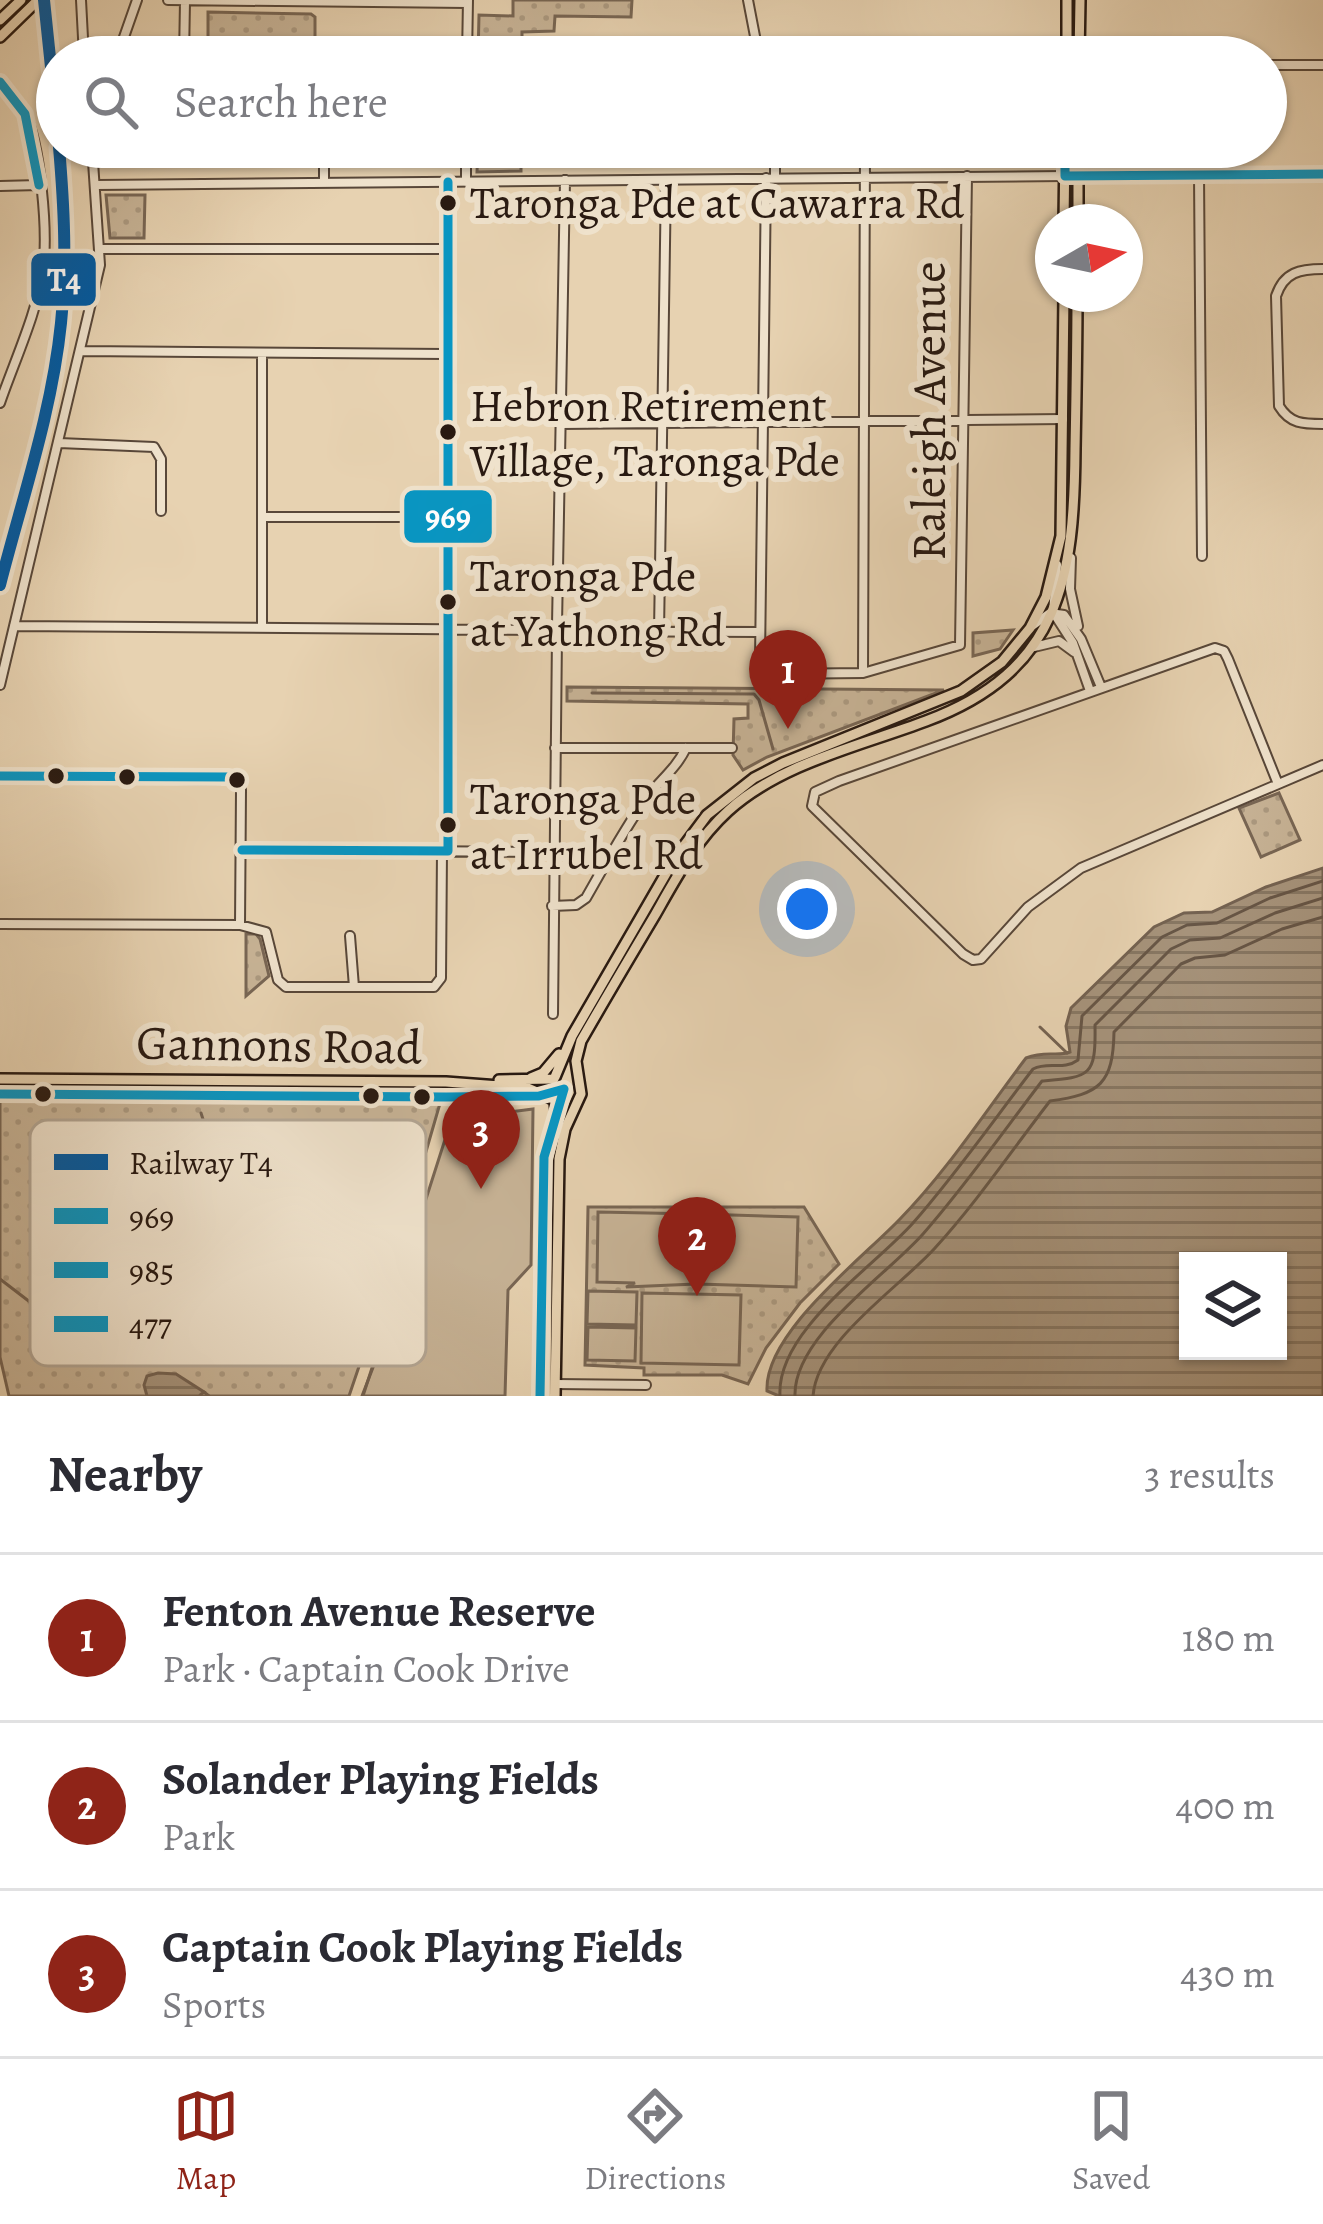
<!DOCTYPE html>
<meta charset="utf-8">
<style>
body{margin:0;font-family:Alegreya,serif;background:#f2f2f3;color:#2b2b33}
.controls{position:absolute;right:36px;bottom:36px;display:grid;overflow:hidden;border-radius:0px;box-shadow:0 3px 9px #0004}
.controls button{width:108px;height:108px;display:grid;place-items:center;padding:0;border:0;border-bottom:3px solid #e1e1e2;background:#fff;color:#2b2b33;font:60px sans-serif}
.compass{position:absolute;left:1035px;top:204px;width:108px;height:108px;border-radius:50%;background:#fff;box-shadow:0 3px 9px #0004;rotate:81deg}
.you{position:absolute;left:807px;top:909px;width:42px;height:42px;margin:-30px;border:9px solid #fff;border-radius:50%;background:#1a73e8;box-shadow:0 0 0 18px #1a73e833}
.badge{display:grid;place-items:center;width:78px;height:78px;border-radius:50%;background:#8f2418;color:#fff;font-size:39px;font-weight:700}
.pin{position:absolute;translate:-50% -99px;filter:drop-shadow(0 3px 6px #0008)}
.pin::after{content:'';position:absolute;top:63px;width:42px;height:36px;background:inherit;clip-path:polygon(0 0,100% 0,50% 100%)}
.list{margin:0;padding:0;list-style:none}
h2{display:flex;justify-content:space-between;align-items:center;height:156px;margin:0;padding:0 48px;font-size:51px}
h2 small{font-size:39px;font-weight:400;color:#7c7c81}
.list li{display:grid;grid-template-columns:78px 1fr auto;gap:36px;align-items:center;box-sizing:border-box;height:168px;padding:0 48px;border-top:3px solid #e1e1e2}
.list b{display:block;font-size:45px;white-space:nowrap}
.list p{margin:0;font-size:39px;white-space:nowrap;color:#7c7c81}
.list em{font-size:39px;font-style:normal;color:#7c7c81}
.icon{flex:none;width:66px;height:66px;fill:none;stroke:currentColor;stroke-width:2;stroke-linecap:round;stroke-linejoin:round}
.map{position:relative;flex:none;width:1323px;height:1396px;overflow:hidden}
.search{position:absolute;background:#fff;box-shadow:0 3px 9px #0004;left:36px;right:36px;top:36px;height:132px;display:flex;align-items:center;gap:30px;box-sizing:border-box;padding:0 42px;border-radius:66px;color:#7c7c81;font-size:45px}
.sheet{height:660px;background:#fff}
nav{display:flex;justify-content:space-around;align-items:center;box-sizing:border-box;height:168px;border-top:3px solid #e1e1e2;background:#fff;font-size:33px;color:#7c7c81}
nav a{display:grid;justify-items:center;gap:6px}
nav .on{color:#8f2418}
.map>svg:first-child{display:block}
.grass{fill:url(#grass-dots);stroke:#786654;stroke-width:3}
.garden{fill:#c7b396;stroke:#786654;stroke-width:3}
.water{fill:url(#water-rules);stroke:#746251;stroke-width:3;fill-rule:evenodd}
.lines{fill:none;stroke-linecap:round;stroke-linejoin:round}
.shore{stroke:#675646;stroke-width:3}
.stream{stroke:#746251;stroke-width:3}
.minor-casing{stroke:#584739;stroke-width:12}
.major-casing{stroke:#281911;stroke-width:14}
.minor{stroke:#efe2cc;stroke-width:8}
.major{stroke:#e7d2b1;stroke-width:9}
.bus-1-casing{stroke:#efe2cc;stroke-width:18}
.bus-2-casing{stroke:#efe2cc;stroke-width:18}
.bus-3-casing{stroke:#efe2cc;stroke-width:18}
.bus-1{stroke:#0896c3;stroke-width:9}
.bus-2{stroke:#0896c3;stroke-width:9}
.bus-3{stroke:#0896c3;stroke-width:9}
.rail-1-casing{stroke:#efe2cc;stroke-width:21}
.rail-1{stroke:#005aa3;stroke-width:12}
.bus-dot{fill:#281911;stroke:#efe2cc;stroke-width:4.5}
.labels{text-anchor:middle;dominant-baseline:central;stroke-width:12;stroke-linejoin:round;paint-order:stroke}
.bus-label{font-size:45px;fill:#281911;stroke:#efe2cc;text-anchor:start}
.street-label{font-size:48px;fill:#281911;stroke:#efe2cc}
.key{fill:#efe2cc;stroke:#b3a694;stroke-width:3}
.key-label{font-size:33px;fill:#281911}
.line-badge{stroke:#efe2cc;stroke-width:4.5}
.badge-label{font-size:33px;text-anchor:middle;font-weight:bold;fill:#fff}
</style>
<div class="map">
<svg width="1323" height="1396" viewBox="0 0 1323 1396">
<defs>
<pattern id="grass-dots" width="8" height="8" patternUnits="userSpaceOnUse" patternTransform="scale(3)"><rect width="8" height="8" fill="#c7b396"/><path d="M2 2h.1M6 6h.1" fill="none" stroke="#ab9980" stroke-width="1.8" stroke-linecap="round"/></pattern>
<pattern id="water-rules" width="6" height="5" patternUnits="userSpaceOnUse" patternTransform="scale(3)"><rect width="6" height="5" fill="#a6937b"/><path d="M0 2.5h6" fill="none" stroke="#877763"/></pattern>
</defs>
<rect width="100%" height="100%" fill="#e7d2b1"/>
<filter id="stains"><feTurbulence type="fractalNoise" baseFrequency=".00167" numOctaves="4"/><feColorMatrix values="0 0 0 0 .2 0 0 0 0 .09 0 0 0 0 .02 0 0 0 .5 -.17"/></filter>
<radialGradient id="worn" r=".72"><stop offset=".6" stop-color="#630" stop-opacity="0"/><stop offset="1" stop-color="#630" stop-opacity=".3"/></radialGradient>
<path class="grass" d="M513,0H632L631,17L555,16L554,31L522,32V57H478L479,15L513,16Z
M208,12L311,14L315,17V45H255L254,57H208Z
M478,147H521V171L477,172Z
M106,195H145L144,238H110Z
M1013,630L1000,649L973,656V633Z
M567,687L944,690L767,757L743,770L733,755L734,719L748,718V704L567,701Z
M1279,793L1300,840L1261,857L1239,808Z
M246,934H256L260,939L269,976L246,996Z
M0,1096L441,1100L391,1272L349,1396H9L0,1357Z
M588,1207H804L839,1264L800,1303L766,1348L748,1384L722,1375H644V1368L585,1365Z"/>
<path class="garden" d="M457,1102C478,1119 508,1112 533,1109L531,1265L508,1290L505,1396H363Z
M598,1212L697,1214L695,1284L626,1287L635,1283L597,1282Z
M699,1214L798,1217L796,1287L698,1284Z
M588,1291L637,1292L636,1325L587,1324Z
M642,1293L741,1295L739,1365L641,1363Z
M588,1327L636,1328L635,1361L587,1360Z"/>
<path class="water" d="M1323,868V1396H779L767,1391C764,1333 863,1258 900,1219C947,1171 985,1112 1026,1058C1046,1050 1057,1057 1070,1052L1066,1026L1071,1008L1154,927L1184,913L1212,912L1266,887ZM1188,1261H1278V1351H1188Z
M158,1373L176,1374L204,1392L199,1396H147L144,1385L147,1376Z"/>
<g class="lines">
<path class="shore" d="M780,1396C776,1331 873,1268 913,1223C956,1174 993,1121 1033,1069C1049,1061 1063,1071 1078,1060L1082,1016L1162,937L1187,925L1217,923L1270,898L1323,881
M795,1396C793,1337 887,1275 923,1234C966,1185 1003,1132 1042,1081C1090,1077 1096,1077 1095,1025L1171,949L1190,940L1220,938L1275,913L1323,898
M813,1396C817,1341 900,1287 935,1248C977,1202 1012,1150 1050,1101C1100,1094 1113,1084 1114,1032L1181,964L1195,958L1225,955L1282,929L1323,917"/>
<path class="stream" d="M592,693L754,694L759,700L773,749
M1040,1027L1067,1053
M201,1113L216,1160
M252,1216L404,1287L362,1396
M0,1279L86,1345
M204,1392L209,1396"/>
<defs>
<path id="minor" d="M81,0L84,57
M168,0L468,3
M748,0L759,57
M117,57L137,0
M184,57L185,1
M325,57V51
M467,57L468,0
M1266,65H1323
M0,82C8,91 18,100 24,111C41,144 48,233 43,269C38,311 14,362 0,403
M324,147V183
M1199,175L1202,556
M1078,176L1323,174
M766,178L760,660L763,671L770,674L863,673L960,645L967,176
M775,178V147
M448,182V851
M466,182V147
M96,185L1065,176
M0,186L39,185
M102,249H447
M1323,269C1300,269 1284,272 1276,296L1279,406C1290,424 1303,424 1323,424
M81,351L446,354
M262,355V628
M561,424L1063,419
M59,443L154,447L161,459V511
M263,517H447
M1071,558L1070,589L1078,626
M1057,565L1053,612L1073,643L1090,691
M557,625L565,180
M14,626L553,630
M1032,626L1050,613L1064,615L1081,639L1101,687
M563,631L760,632
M659,632L666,180
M1034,647L1059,641L1074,652
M863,673L865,147
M0,685L100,265L92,147
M555,748H732
M0,776L236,780L241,790L240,925
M1278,784L1228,659L1224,651L1215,648L839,781L815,792L812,806L963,954L973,960L981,959L1028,907L1081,868L1323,765
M242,850L552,852
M552,906L576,905L586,898C605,865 623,831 645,800C659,781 676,769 686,748
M0,924L240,925L266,932L278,980L286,987H434L441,978L442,851
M350,936L354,987
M553,1014L557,636
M556,1384L646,1385"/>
<path id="major" d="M0,20L21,0
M0,37L38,0
M1067,57V0
M1079,57L1080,0
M1064,222L1065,147
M1078,222V147
M555,1077L572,1036L675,858L707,815L754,778L783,763L961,691L1002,662L1030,628L1046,597L1061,536L1064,294
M531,1078L543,1073L559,1054
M0,1079L446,1082L528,1088L553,1099
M499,1080L554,1079
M546,1396L548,1162L557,1124L555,1101
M555,1396L559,1159L565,1129L581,1094L576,1061L581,1041C605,999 630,957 655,915C676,878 696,840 728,811C781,763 860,746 926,721C1061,671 1074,577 1075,449C1076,397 1077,346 1077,294"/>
</defs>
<use href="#minor" class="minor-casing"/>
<use href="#major" class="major-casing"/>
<use href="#minor" class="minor"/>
<use href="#major" class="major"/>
<defs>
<path id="bus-1" d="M0,82L25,114L39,185
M448,182V851
M0,776L229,777L238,781
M242,850L448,851"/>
<path id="bus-2" d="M0,1094L446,1097L539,1096L564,1089L544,1157L540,1396"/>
<path id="bus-3" d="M1065,147V176L1323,174"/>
</defs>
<use href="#bus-1" class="bus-1-casing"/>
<use href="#bus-2" class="bus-2-casing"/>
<use href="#bus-3" class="bus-3-casing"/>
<use href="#bus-1" class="bus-1"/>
<use href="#bus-2" class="bus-2"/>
<use href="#bus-3" class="bus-3"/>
<defs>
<path id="rail-1" d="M44,0L57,125
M0,585C22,499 52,412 61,323C67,264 64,206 59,147"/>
</defs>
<use href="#rail-1" class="rail-1-casing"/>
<use href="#rail-1" class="rail-1"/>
</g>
<g class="bus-dot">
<circle cx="448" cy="203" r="10"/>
<circle cx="448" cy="432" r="10"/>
<circle cx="448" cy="602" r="10"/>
<circle cx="56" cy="776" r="10"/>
<circle cx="127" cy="777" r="10"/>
<circle cx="237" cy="780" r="10"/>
<circle cx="448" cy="825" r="10"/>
<circle cx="43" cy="1094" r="10"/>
<circle cx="371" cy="1096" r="10"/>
<circle cx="422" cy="1097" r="10"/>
</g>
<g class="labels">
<g class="bus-label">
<text x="470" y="203">Taronga Pde at Cawarra Rd</text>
<text x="470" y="406">Hebron Retirement<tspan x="470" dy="55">Village, Taronga Pde</tspan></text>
<text x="470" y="576">Taronga Pde<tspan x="470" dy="55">at Yathong Rd</tspan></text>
<text x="470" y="799">Taronga Pde<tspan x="470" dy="55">at Irrubel Rd</tspan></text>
</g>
<g class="street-label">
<text transform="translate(929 411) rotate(-90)">Raleigh Avenue</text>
<text transform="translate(279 1045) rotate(1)">Gannons Road</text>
</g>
</g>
<rect x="30" y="1120" width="396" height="246" rx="18" class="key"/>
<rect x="54" y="1154" width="54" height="16" fill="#005aa3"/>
<rect x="54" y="1208" width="54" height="16" fill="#0896c3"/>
<rect x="54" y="1262" width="54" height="16" fill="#0896c3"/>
<rect x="54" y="1316" width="54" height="16" fill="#0896c3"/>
<g class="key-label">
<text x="129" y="1174">Railway T4</text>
<text x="129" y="1228">969</text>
<text x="129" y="1282">985</text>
<text x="129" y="1336">477</text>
</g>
<g class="line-badge">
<rect x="29" y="251" width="69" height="57" rx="12" fill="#005aa3"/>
<rect x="402" y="488" width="92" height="57" rx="12" fill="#0896c3"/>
</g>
<g class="badge-label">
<text x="64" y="291">T4</text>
<text x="448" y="528">969</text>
</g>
<rect width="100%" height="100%" filter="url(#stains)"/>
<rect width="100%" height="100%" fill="url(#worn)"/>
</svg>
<div class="controls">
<button><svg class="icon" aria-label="layers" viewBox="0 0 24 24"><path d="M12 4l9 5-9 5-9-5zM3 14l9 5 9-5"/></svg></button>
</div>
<svg class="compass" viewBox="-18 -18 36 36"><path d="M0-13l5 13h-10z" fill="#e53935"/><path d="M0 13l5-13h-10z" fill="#7c7c81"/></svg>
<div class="you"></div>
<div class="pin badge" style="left:788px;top:729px">1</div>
<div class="pin badge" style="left:697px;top:1296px">2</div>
<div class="pin badge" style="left:481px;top:1189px">3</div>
<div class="search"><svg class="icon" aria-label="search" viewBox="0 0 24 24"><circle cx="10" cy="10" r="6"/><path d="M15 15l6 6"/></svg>Search here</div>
</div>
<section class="sheet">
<h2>Nearby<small>3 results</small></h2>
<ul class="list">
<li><span class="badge">1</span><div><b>Fenton Avenue Reserve</b><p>Park · Captain Cook Drive</p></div><em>180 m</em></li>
<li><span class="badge">2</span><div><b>Solander Playing Fields</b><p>Park</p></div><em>400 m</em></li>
<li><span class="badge">3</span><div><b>Captain Cook Playing Fields</b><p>Sports</p></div><em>430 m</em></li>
</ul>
</section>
<nav>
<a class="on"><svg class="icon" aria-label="map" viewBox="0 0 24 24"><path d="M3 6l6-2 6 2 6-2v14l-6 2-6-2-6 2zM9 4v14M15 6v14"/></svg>Map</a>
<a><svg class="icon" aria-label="directions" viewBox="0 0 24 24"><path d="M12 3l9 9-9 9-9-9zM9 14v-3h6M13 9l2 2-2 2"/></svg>Directions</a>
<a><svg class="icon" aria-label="saved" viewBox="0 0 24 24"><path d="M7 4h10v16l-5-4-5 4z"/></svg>Saved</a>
</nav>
